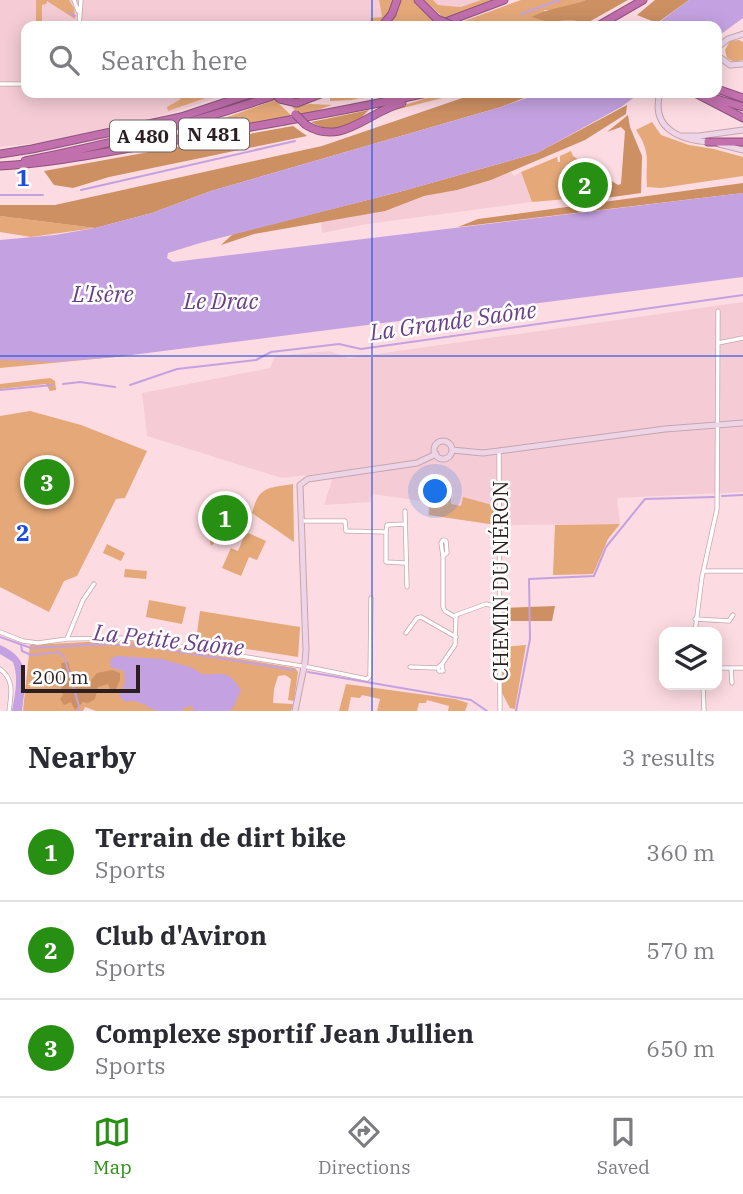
<!DOCTYPE html>
<meta charset="utf-8">
<style>
body{margin:0;font-family:"IBM Plex Serif",serif;background:#f2f2f3;color:#2b2b33}
.controls{position:absolute;right:21px;bottom:21px;display:grid;overflow:hidden;border-radius:14px;box-shadow:0 4px 18px #0003}
.controls button{width:63px;height:63px;display:grid;place-items:center;padding:0;border:0;border-bottom:2px solid #e1e1e2;background:#fff;color:#2b2b33;font:35px sans-serif}
.scale{position:absolute;left:21px;bottom:18px;width:119px;box-sizing:border-box;padding-left:7px;border:4px solid #2b1f22;border-top:0;font-size:19px;line-height:24px;white-space:nowrap;color:#2b1f22;-webkit-text-stroke:5px #fff;paint-order:stroke}
.you{position:absolute;left:436px;top:492px;width:24px;height:24px;margin:-18px;border:5px solid #fff;border-radius:50%;background:#1a73e8;box-shadow:0 0 0 10px #1a73e833}
.badge{display:grid;place-items:center;width:46px;height:46px;border-radius:50%;background:#279013;color:#fff;font-size:23px;font-weight:700}
.pin{position:absolute;translate:-50% -50%;border:4px solid #fff;box-shadow:0 2px 7px #0006}
.list{margin:0;padding:0;list-style:none}
h2{display:flex;justify-content:space-between;align-items:center;height:91px;margin:0;padding:0 28px;font-size:30px}
h2 small{font-size:23px;font-weight:400;color:#7c7c81}
.list li{display:grid;grid-template-columns:46px 1fr auto;gap:21px;align-items:center;box-sizing:border-box;height:98px;padding:0 28px;border-top:2px solid #e1e1e2}
.list b{display:block;font-size:26px;white-space:nowrap}
.list p{margin:0;font-size:23px;white-space:nowrap;color:#7c7c81}
.list em{font-size:23px;font-style:normal;color:#7c7c81}
.icon{flex:none;width:38px;height:38px;fill:none;stroke:currentColor;stroke-width:2;stroke-linecap:round;stroke-linejoin:round}
.map{position:relative;flex:none;width:743px;height:711px;overflow:hidden}
.search{position:absolute;background:#fff;box-shadow:0 4px 18px #0003;left:21px;right:21px;top:21px;height:77px;display:flex;align-items:center;gap:18px;box-sizing:border-box;padding:0 24px;border-radius:14px;color:#7c7c81;font-size:26px}
.sheet{height:385px;background:#fff}
nav{display:flex;justify-content:space-around;align-items:center;box-sizing:border-box;height:98px;border-top:2px solid #e1e1e2;background:#fff;font-size:19px;color:#7c7c81}
nav a{display:grid;justify-items:center;gap:4px}
nav .on{color:#279013}
.map>svg:first-child{display:block}
.built{fill:#f5ccd5}
.green{fill:#e5a879}
.forest{fill:#cc9062}
.water{fill:#c4a2e1}
.lines{fill:none;stroke-linecap:round;stroke-linejoin:round}
.stream{stroke:#c4a2e1;stroke-width:2}
.street-casing{stroke:#c5a6ad;stroke-width:5}
.secondary-casing{stroke:#c5a6ad;stroke-width:7}
.highway-casing{stroke:#8d537d;stroke-width:9}
.street{stroke:#fff;stroke-width:3.5}
.secondary{stroke:#edd4e7;stroke-width:5}
.highway{stroke:#c26fae;stroke-width:7}
.highway-bridge-casing{stroke:#8d537d;stroke-width:9;stroke-linecap:butt}
.highway-bridge{stroke:#c26fae;stroke-width:7}
.grid{fill:none;stroke:#1d4ed8;stroke-width:2;stroke-opacity:0.55}
.labels{text-anchor:middle;dominant-baseline:central;stroke-width:5;stroke-linejoin:round;paint-order:stroke}
.shield{fill:#fff;stroke:#6b6264;stroke-width:2}
.shield-label{font-size:19px;font-weight:bold;fill:#2b1f22}
.street-label{font-size:21px;fill:#2b1f22;stroke:#fff}
.water-label{font-size:23px;font-style:italic;fill:#6a3f8a;stroke:#fff}
.grid-label{font-size:23px;text-anchor:middle;font-weight:bold;fill:#1d4ed8;stroke:#fff;stroke-width:5;stroke-linejoin:round;paint-order:stroke}
</style>
<div class="map">
<svg width="743" height="711" viewBox="0 0 743 711">
<rect width="100%" height="100%" fill="#fddbe2"/>
<path class="built" d="M0,0H379L382,18L373,26H26V93H229L181,110L94,134L58,141L0,147Z
M433,0H481L461,7L438,5Z
M511,172L514,176L521,172L532,202L367,224L322,233L321,222L491,180Z
M743,302V492L617,498L620,524L498,525L427,515L429,502L372,494L371,502L324,505L333,477L331,472L282,478L147,436L142,393L270,368L275,356L329,351L349,358Z"/>
<path class="green" d="M36,0H69L74,8L75,19L47,1L46,4L42,5V22L36,23Z
M379,0H394L389,16L379,26H369L371,18L382,17Z
M400,0H417L438,21L424,26H386L394,18Z
M424,0H433L438,5L461,7L481,0H496L445,19Z
M521,0H586L556,10H544L548,22L571,20L587,23L582,26L456,24Z
M739,40L743,42V60L734,62L727,58L725,50L730,41Z
M181,93H220L168,111L167,107L181,99L179,98Z
M337,93H381L351,100L330,101V98Z
M443,93H462L395,110V108Z
M275,100L293,117L129,145L148,139L150,140L189,131Z
M310,104L332,105L301,116L292,107Z
M652,122L661,135L689,145L714,149L743,157V176L661,188L647,187C645,161 652,154 636,130Z
M571,151L573,156L601,174L602,196L532,202L521,172L557,157L558,162H560V156Z
M0,216L95,228L31,237L0,232Z
M0,355L126,356L0,368Z
M50,378L55,381L56,390L50,391L46,384L0,389V384Z
M30,411L81,425L147,451L125,498L116,499L77,576L64,581L49,612L0,587V416Z
M293,484L294,542L252,513C259,486 268,488 293,484Z
M223,496L246,512L211,546L206,524Z
M430,497L451,498V504L461,506L463,497L496,506V525L429,515Z
M620,524L608,539L593,574L553,575L555,525Z
M246,532L266,541L257,560L249,557L241,576L222,568L231,548L238,551Z
M107,544L125,553L121,561L103,553Z
M125,569L147,571L146,579L124,577Z
M149,600L186,607L182,624L146,617Z
M200,611L300,627L298,657L196,641Z
M124,640L295,668L298,672L294,701L288,700L291,679L285,675L278,676L274,689L273,703L293,704L291,711H96L85,707L83,711H23L30,645Z
M526,645L515,709L510,708L502,693V647Z
M346,684L455,699L468,703L465,711H448L449,706L427,700L426,703H419L417,711H377L380,699L362,695L360,698L351,697L348,711H339Z"/>
<path class="forest" d="M586,0H628L587,23L571,20L548,22L532,17C547,8 568,7 586,0Z
M655,0H689L657,23L637,15Z
M477,93H517L524,98L501,107L211,191L152,213L95,228L0,216V205H55L322,146Z
M627,105L626,114L585,140L491,180L457,190L424,196L385,211L254,234L221,245L233,234L399,192L537,153Z
M369,110C350,129 336,136 311,122Z
M628,115L630,127L642,156L641,193L584,201L576,197L577,192L582,194L594,192L601,174L618,185L621,184L625,131L621,127L607,132Z
M293,126L307,136L109,177L73,188L54,185L44,171Z
M743,183V193L458,227L478,219Z
M555,606L552,621H502L501,608Z
M68,662L75,687L88,684L97,673L112,670L120,673V680L116,689L110,690L108,684L98,687L95,699L88,703L83,702L75,710L71,702L64,705L60,699L63,695L59,681L63,675L61,663Z"/>
<path class="water" d="M689,0H743V18L717,37V26H654Z
M541,93H640L621,107L537,153L399,192L200,243L168,253L167,258L173,262L743,193V277L116,357L55,362L0,360V240L55,235L95,228L152,213L211,191L501,107Z
M0,645C33,659 25,683 22,711H12C15,693 19,679 13,662L0,654Z
M118,656L162,659L193,668C211,685 223,659 241,690L233,708L229,711H194L192,706L184,708L182,711C175,711 165,711 158,711C146,708 139,698 125,702L119,696L125,682L124,671L110,667L111,658Z"/>
<g class="lines">
<path class="stream" d="M70,13L75,16
M521,14L560,0
M81,190L295,141
M0,195H43
M63,384L80,382L115,387
M130,385L177,369L256,360L271,352L339,344L361,349L743,295
M0,390L53,385
M722,496L743,495
M0,637L31,648L108,644L156,648L294,670
M21,645L22,651L31,655L59,652L64,657
M65,660L79,706L78,711
M308,672L471,700L487,711
M516,711L530,639L529,579L594,576L606,547L645,499L714,497"/>
<defs>
<path id="street" d="M74,0L78,11
M79,26L81,0
M0,84H26
M718,343L743,338
M499,451L500,711
M405,511L407,587
M302,521H345L346,531L386,532L387,525L405,524
M386,532V562L405,563
M443,556L441,543L443,540L446,541L447,553L443,556V607L445,611L455,617
M704,571H743
M695,619L729,621L733,615
M0,632L23,641L38,643L67,639L129,638L308,667L367,679L370,676L371,598
M695,632L702,577L717,509L718,311
M406,633L417,618L421,617L456,637
M67,639L83,600L94,584
M410,667L437,668L442,664L455,645L456,615L486,604L499,607
M438,668L439,671H443L442,665
M717,668H743
M731,668L732,683
M0,669C15,680 11,695 9,711
M703,685L704,711"/>
<path id="secondary" d="M717,48L728,39L743,34
M717,55L730,65L743,64
M660,93C650,129 681,140 709,142
M683,136H699L743,130
M719,144L743,150
M434 450a9 9 0 1 1 18 0a9 9 0 1 1-18 0Z
M452,450L483,453L665,429L743,423
M295,711L305,662L306,650L300,485L308,479L417,463L436,454"/>
<path id="highway" d="M418,0L437,19
M382,26L392,14L397,0
M435,26L504,0
M598,26L643,0
M717,89L743,98
M695,93L743,118
M707,96L743,107
M280,99L297,103L323,93
M306,125C342,147 367,112 402,103
M708,142H743
M0,154L32,149L181,117L253,93
M25,161C115,143 195,123 281,93
M0,166C53,163 106,152 159,143C248,128 338,112 427,93"/>
</defs>
<use href="#street" class="street-casing"/>
<use href="#secondary" class="secondary-casing"/>
<use href="#highway" class="highway-casing"/>
<use href="#street" class="street"/>
<use href="#secondary" class="secondary"/>
<use href="#highway" class="highway"/>
<defs>
<path id="highway-bridge" d="M437,19L451,25
M275,93L280,99
M295,114L306,125"/>
</defs>
<use href="#highway-bridge" class="highway-bridge-casing"/>
<use href="#highway-bridge" class="highway-bridge"/>
</g>
<path class="grid" d="M372,0V26M372,93V711M0,356H743"/>
<g class="labels">
<g class="shield">
<rect x="179" y="118.5" width="70" height="31" rx="5"/>
<rect x="110" y="120.5" width="66" height="31" rx="5"/>
</g>
<g class="shield-label">
<text x="214" y="134">N 481</text>
<text x="143" y="136">A 480</text>
</g>
<g class="street-label">
<text transform="translate(500 581) rotate(-90)">CHEMIN DU NÉRON</text>
</g>
<g class="water-label">
<text x="103" y="293">L'Isère</text>
<text x="221" y="300">Le Drac</text>
<text transform="translate(453 320) rotate(-8)">La Grande Saône</text>
<text transform="translate(169 639) rotate(6)">La Petite Saône</text>
</g>
</g>
<g class="grid-label">
<text x="23" y="186">1</text>
<text x="23" y="541">2</text>
</g>
</svg>
<div class="controls">
<button><svg class="icon" aria-label="layers" viewBox="0 0 24 24"><path d="M12 4l9 5-9 5-9-5zM3 14l9 5 9-5"/></svg></button>
</div>
<div class="scale">200 m</div>
<div class="you"></div>
<div class="pin badge" style="left:225px;top:518px">1</div>
<div class="pin badge" style="left:585px;top:185px">2</div>
<div class="pin badge" style="left:47px;top:482px">3</div>
<div class="search"><svg class="icon" aria-label="search" viewBox="0 0 24 24"><circle cx="10" cy="10" r="6"/><path d="M15 15l6 6"/></svg>Search here</div>
</div>
<section class="sheet">
<h2>Nearby<small>3 results</small></h2>
<ul class="list">
<li><span class="badge">1</span><div><b>Terrain de dirt bike</b><p>Sports</p></div><em>360 m</em></li>
<li><span class="badge">2</span><div><b>Club d'Aviron</b><p>Sports</p></div><em>570 m</em></li>
<li><span class="badge">3</span><div><b>Complexe sportif Jean Jullien</b><p>Sports</p></div><em>650 m</em></li>
</ul>
</section>
<nav>
<a class="on"><svg class="icon" aria-label="map" viewBox="0 0 24 24"><path d="M3 6l6-2 6 2 6-2v14l-6 2-6-2-6 2zM9 4v14M15 6v14"/></svg>Map</a>
<a><svg class="icon" aria-label="directions" viewBox="0 0 24 24"><path d="M12 3l9 9-9 9-9-9zM9 14v-3h6M13 9l2 2-2 2"/></svg>Directions</a>
<a><svg class="icon" aria-label="saved" viewBox="0 0 24 24"><path d="M7 4h10v16l-5-4-5 4z"/></svg>Saved</a>
</nav>
